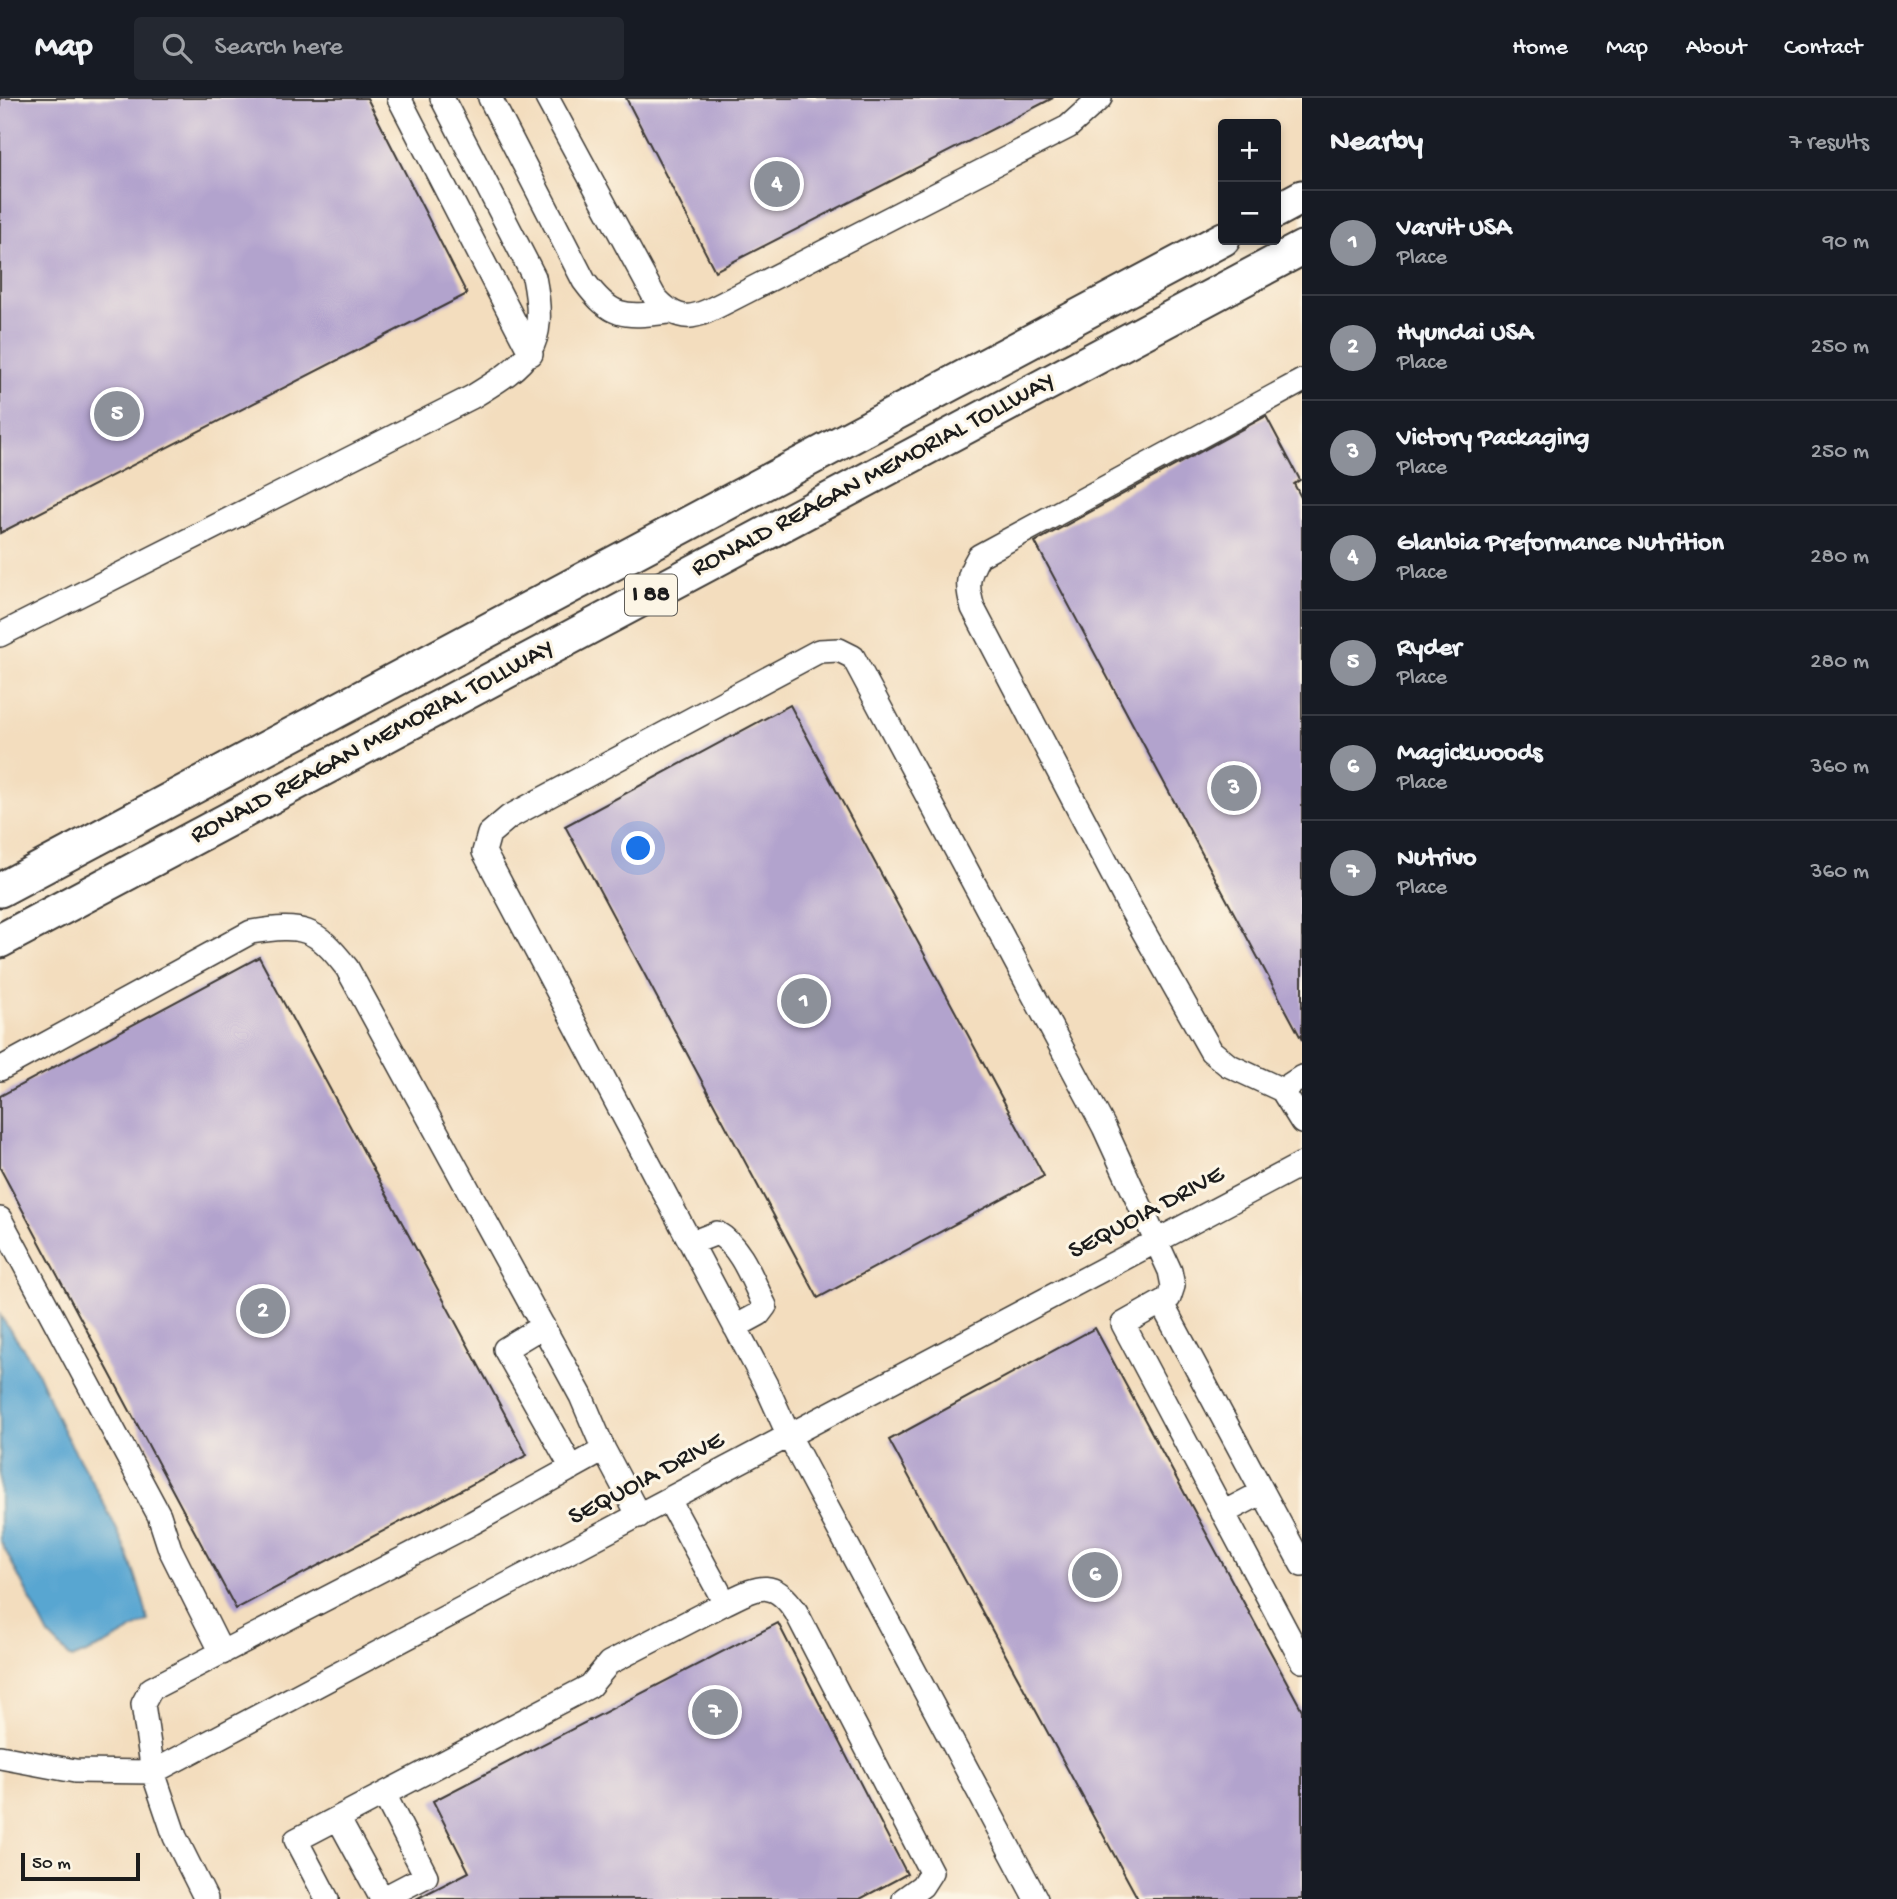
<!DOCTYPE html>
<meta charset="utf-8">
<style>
body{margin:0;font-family:"Gochi Hand",sans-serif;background:#242831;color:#f1f3f6}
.controls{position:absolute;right:21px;top:21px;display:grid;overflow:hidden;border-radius:7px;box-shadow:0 4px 10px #0003}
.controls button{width:63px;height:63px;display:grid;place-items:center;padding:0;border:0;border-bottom:2px solid #363941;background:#171b24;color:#f1f3f6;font:35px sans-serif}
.scale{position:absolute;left:21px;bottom:18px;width:119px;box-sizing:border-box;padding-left:7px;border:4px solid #1c1c1c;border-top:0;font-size:19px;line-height:24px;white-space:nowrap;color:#1c1c1c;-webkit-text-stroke:5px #fcf5e5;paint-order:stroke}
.you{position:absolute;left:639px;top:751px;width:24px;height:24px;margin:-18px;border:5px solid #fff;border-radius:50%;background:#1a73e8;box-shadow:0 0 0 10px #1a73e833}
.badge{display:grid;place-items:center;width:46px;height:46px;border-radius:50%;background:#8c9099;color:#fff;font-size:23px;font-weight:700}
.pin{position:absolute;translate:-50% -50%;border:4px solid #fff;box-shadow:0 2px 7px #0006}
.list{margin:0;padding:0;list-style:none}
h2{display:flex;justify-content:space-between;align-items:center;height:91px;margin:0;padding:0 28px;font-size:30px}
h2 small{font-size:23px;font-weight:400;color:#9ea1a6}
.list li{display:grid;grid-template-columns:46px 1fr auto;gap:21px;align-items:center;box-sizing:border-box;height:105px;padding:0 28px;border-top:2px solid #363941}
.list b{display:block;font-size:26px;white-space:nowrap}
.list p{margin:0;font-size:23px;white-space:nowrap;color:#9ea1a6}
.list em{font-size:23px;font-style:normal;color:#9ea1a6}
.icon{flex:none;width:38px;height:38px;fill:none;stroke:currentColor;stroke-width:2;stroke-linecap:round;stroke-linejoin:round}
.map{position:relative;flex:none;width:1302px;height:1801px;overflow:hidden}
header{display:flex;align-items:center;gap:42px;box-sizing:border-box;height:98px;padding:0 35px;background:#171b24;border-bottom:2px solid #363941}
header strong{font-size:33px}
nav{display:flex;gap:38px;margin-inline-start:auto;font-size:24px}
.search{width:490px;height:63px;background:#242831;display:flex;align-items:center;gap:18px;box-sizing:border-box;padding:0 24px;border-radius:7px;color:#9ea1a6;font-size:26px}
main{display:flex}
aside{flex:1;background:#171b24}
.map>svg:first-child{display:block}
.water{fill:#58a6d1;stroke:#3a6176;stroke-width:2}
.building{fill:#b2a3cd}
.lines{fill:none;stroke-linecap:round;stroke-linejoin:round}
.minor-casing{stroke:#3c3934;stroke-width:26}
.highway-casing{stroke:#3c3934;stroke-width:37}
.minor{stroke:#fff;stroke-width:23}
.highway{stroke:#fff;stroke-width:33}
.labels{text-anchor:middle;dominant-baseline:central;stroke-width:6;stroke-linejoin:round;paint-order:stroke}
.shield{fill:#fcf5e5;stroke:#5f5d58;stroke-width:2}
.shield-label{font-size:24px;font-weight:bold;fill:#1c1c1c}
.street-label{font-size:26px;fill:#1c1c1c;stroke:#fcf5e5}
</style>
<header>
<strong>Map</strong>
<div class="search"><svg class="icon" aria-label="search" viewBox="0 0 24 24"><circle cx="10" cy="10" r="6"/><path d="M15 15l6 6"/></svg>Search here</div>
<nav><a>Home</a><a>Map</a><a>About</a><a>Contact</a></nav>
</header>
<main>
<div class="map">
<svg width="1302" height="1801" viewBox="0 0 1302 1801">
<rect width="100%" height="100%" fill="#fcf5e5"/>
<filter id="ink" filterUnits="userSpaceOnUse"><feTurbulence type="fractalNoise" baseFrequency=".0143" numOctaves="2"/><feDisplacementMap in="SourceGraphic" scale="14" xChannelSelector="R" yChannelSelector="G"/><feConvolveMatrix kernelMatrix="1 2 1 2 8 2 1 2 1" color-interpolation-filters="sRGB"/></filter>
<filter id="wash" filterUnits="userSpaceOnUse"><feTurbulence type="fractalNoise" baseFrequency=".00686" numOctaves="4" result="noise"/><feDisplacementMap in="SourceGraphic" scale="28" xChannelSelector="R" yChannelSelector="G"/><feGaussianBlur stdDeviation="1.57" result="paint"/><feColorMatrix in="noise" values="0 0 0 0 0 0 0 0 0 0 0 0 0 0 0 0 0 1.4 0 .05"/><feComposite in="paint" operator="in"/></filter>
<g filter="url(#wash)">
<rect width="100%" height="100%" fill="#f3ddbe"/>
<path class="water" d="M0,1217C10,1234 24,1249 33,1266C46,1290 54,1318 69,1343C102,1400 135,1458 148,1523L105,1547L72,1561L49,1538L0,1442Z"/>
<g id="blocks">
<path class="building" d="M0,0H367L467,196L0,435Z
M626,0H1053L715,173Z
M1266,318L1300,382L1294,386L1302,401V942L1035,444Z
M790,607L1044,1078L818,1200L565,728Z
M259,859L527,1357L236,1511L0,1070V998Z
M1095,1230L1302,1612V1801H1138L889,1342Z
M778,1525L907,1776L860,1801H416L469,1774L433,1703Z"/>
</g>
</g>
<g filter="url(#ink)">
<use href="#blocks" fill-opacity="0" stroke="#3c3934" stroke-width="2"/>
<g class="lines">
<defs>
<path id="minor" d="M399,0L531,256
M490,0L584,183C612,221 624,219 668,214
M547,0L654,198C680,228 695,220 728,203L1068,29L1100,0
M1302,283L979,458C967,478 966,487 973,510L1128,806L1211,953L1228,967L1282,992L1302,1024
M0,537L472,299C529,264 548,251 534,179L442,0
M0,971L251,834C303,826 315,829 347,870L581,1298L604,1352
M1282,992L1302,979
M0,1121L159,1417L170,1451L222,1555
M691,1145L717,1135C742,1149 753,1184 765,1208L759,1216L735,1229
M1162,1206L1302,1467
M543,1228L505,1251L572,1370
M669,1402L725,1505C758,1489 773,1479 796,1514L931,1774L922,1788L904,1801
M1223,1415L1263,1394
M0,1659L75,1673L153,1674L1302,1066
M338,1720L382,1801
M206,1801L175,1739L153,1674L143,1606L151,1591L472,1425L604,1352L639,1418
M327,1801L296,1742L590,1588L609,1565L725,1505
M382,1801L426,1778L384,1696
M1036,1801L789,1338L766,1287L484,754L489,736L509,719L819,553L839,552L853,559L1104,1029L1170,1173L1173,1188L1169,1200L1123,1226L1302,1563"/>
<path id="highway" d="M1276,113L1302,99
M0,792L1223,141
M0,843L1302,150"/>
</defs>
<use href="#minor" class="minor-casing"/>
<use href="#highway" class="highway-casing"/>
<use href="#minor" class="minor"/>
<use href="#highway" class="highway"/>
</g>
</g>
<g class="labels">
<rect class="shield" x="625" y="476.5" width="52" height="41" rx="5"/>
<g class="shield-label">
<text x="651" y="497">I 88</text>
</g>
<g class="street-label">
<text transform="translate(874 378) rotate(-28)">RONALD REAGAN MEMORIAL TOLLWAY</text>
<text transform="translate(373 645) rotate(-28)">RONALD REAGAN MEMORIAL TOLLWAY</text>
<text transform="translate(1147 1116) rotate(-28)">SEQUOIA DRIVE</text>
<text transform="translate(647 1382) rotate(-28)">SEQUOIA DRIVE</text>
</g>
</g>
</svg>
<div class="controls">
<button>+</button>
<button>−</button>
</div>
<div class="scale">50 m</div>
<div class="you"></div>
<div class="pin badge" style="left:804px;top:903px">1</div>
<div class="pin badge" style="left:263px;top:1213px">2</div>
<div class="pin badge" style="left:1234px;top:690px">3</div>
<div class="pin badge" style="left:777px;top:86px">4</div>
<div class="pin badge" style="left:117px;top:316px">5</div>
<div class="pin badge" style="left:1095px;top:1477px">6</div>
<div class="pin badge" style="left:715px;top:1614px">7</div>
</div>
<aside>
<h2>Nearby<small>7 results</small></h2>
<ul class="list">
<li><span class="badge">1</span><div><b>Varvit USA</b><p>Place</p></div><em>90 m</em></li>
<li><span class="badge">2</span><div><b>Hyundai USA</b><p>Place</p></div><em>250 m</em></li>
<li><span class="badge">3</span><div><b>Victory Packaging</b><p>Place</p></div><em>250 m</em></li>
<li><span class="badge">4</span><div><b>Glanbia Preformance Nutrition</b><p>Place</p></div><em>280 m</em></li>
<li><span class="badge">5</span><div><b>Ryder</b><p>Place</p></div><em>280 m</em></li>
<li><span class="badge">6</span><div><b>Magickwoods</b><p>Place</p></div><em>360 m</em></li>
<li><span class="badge">7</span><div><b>Nutrivo</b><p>Place</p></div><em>360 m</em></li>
</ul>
</aside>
</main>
